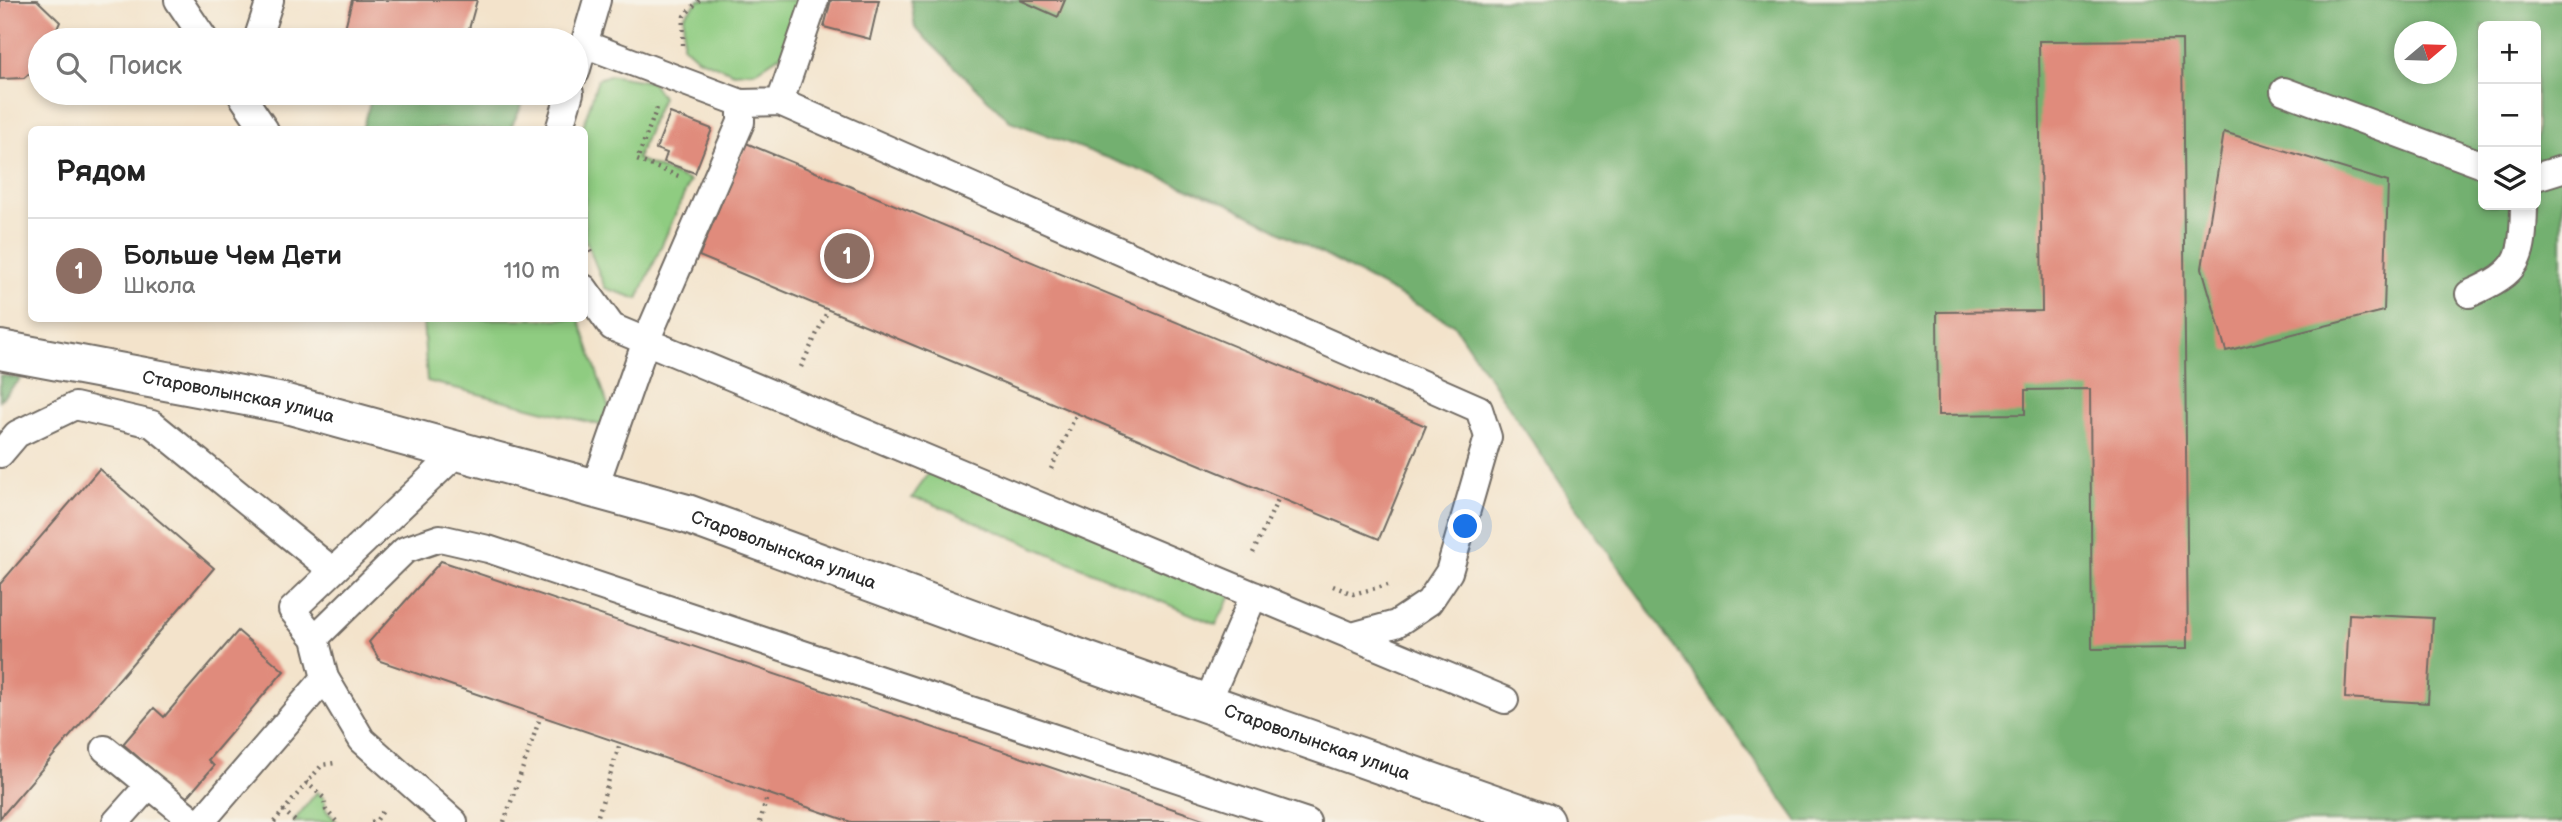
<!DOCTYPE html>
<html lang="ru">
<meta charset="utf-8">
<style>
body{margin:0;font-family:"Balsamiq Sans",sans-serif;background:#f6f6f6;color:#222}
.controls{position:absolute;right:21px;top:21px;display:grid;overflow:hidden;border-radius:10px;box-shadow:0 4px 10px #0003}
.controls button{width:63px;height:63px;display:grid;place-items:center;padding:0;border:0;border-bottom:2px solid #e0e0e0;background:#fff;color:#222;font:35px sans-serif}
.compass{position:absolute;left:2394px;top:21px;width:63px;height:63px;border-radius:50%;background:#fff;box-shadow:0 4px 10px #0003;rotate:71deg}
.you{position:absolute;left:1466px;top:527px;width:24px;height:24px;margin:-18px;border:5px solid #fff;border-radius:50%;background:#1a73e8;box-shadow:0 0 0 10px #1a73e833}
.badge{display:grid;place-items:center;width:46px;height:46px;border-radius:50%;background:#b5179e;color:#fff;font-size:23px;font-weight:700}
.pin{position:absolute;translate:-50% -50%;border:4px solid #fff;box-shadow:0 2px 7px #0006}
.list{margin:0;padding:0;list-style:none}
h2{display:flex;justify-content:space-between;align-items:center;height:91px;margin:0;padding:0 28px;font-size:30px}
h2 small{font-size:23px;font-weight:400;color:#767676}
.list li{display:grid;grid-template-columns:46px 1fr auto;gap:21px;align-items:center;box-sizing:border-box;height:105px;padding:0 28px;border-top:2px solid #e0e0e0}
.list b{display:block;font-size:26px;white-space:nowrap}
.list p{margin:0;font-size:23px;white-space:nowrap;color:#767676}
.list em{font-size:23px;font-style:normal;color:#767676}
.icon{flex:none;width:38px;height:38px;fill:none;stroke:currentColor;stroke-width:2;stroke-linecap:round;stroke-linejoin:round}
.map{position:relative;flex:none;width:2562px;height:822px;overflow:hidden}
.search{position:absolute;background:#fff;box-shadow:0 4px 10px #0003;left:28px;top:28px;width:560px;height:77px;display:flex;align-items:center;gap:18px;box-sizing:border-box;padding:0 24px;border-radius:38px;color:#767676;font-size:26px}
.panel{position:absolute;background:#fff;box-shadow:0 4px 10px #0003;left:28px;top:126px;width:560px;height:196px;border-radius:10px}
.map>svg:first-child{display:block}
.green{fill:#8fcc81;stroke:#5d7c56;stroke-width:2}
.forest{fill:#73b06f;stroke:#4f6e4d;stroke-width:2;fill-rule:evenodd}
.building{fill:#e08b7c}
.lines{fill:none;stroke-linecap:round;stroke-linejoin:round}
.lane-casing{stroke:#716b63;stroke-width:30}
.secondary-casing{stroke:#716b63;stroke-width:42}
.path{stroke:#716b63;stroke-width:4.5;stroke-dasharray:2 5;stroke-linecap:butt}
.lane{stroke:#fff;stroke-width:26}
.secondary{stroke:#fff;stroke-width:38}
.labels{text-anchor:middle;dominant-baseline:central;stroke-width:7;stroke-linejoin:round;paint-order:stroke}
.street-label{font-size:18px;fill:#2b2b2b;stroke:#f7f3e8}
</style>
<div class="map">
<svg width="2562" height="822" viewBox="0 0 2562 822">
<rect width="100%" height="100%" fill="#f7f3e8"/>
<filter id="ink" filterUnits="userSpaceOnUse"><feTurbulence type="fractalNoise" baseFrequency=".0143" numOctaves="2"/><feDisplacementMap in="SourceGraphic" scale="14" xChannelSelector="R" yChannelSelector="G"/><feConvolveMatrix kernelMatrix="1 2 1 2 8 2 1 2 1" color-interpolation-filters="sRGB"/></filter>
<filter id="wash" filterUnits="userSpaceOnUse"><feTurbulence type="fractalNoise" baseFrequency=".00686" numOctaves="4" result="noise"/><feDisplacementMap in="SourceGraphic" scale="28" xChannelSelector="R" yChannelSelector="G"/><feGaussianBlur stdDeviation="1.57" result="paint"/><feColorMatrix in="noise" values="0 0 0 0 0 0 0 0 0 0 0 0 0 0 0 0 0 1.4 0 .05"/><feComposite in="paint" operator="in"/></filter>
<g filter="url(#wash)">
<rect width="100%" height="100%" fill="#f3e3cb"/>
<path class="green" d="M699,0H805L788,50L756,71L734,73L697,58L683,45L684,16Z
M609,75L652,82L662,97L637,159L690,181L638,299L605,288L585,238L584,130H582L598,79Z
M423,319H579L616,429L427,381Z
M935,462L1235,587L1216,625L929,502L912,498Z
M317,792L324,798L326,810L337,822H293Z"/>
<path class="forest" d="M911,0H2562V822H1798L1586,521L1453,324L1229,204L1010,121L915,28ZM2483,26H2536V205H2483ZM2404,32H2446V74H2404Z
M373,93H493L523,103L510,129H362Z
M0,375L21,379L0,400Z"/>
<g id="blocks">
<path class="building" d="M0,0H37L60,22L52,40H40V64L24,78L0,79Z
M352,0H477L466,40H342Z
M831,0H879L870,39L824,27Z
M1020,0H1065L1058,17Z
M2182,40L2188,648L2092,649L2090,389L2025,390V414L1938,415L1937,312L2042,311L2039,41Z
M670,113L712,129L695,173L664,162L667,153L656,149Z
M2224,132L2388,182L2384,311L2226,351L2202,268Z
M746,143L1426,426L1379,539L699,256Z
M99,469L214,568L0,818V584Z
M441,561L1212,822H851L380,661L369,642Z
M2349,614L2433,618L2428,703L2345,698Z
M238,631L284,671L208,760L214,766L186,799L123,744L154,708L164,717Z"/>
</g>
</g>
<g filter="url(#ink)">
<use href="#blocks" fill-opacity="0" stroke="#716b63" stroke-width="2"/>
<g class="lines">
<defs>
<path id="lane" d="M178,0L205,40
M257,40L270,0
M584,44L741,103L780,102L1479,409L1488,437L1449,572L1429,602L1396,624L1352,636
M576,72L597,0
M2284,91L2483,165
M240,93L265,130
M780,102L815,0
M559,130L570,93
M2536,177L2562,169
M584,288L612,327L1505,700
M2469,294C2521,271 2523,260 2524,205
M0,454L17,434L75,406L152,424L333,571
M594,489L646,341L741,122V103
M315,638L405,550L440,538L488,549L1307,822
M1207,703L1254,595
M105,749L195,822
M116,822L149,785
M201,822L325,678
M454,822L362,740L325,678L315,638L292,610L458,452"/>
<g id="secondary">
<path id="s1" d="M0,350L283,403L687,514L1089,662L1545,822"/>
</g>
</defs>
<use href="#lane" class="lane-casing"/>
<use href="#secondary" class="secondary-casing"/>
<path class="path" d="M683,45L684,16L699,0
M657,108L637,160L681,177
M584,238L591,253
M801,367L828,310
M1051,469L1077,413
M1253,553L1279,497
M1333,586L1353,594L1388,585
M306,782L324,798L326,810L337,822
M283,810L296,822
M274,822L322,765L335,763
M371,822L376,821L385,808
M504,822L541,715
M596,822L620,743
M760,822L768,793"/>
<use href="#lane" class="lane"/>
<use href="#secondary" class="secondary"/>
</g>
</g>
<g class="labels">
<g class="street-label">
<text stroke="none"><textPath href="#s1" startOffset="243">Староволынская улица</textPath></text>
<text stroke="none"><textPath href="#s1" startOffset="810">Староволынская улица</textPath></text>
<text stroke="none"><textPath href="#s1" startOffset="1377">Староволынская улица</textPath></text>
</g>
</g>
</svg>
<div class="controls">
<button>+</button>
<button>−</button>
<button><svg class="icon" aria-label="layers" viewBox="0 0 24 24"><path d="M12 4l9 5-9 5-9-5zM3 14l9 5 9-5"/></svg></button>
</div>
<svg class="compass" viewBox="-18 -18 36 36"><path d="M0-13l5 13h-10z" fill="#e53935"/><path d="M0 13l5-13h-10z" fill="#767676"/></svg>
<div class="you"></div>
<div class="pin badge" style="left:847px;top:256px;background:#8d6e63">1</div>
<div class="search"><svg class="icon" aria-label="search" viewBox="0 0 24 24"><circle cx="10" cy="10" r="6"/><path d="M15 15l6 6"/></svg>Поиск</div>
<section class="panel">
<h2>Рядом<small></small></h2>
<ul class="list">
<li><span class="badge" style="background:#8d6e63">1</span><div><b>Больше Чем Дети</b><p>Школа</p></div><em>110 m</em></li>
</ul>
</section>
</div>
